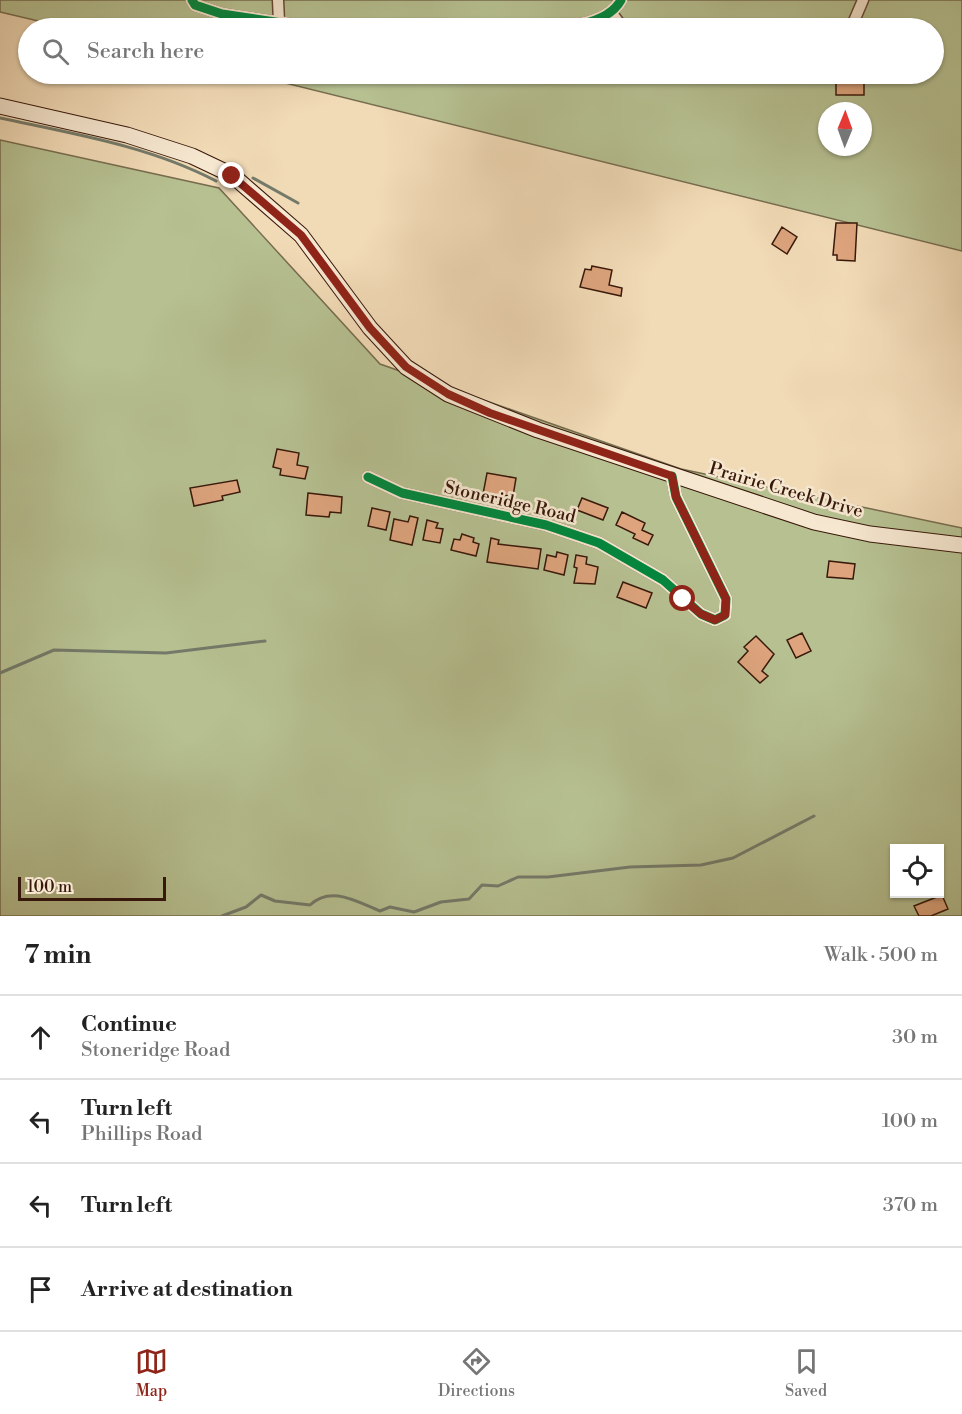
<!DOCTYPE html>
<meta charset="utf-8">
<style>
body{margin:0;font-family:"Libre Bodoni",serif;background:#f2f2f2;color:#222}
.controls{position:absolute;right:18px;bottom:18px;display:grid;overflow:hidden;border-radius:0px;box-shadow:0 2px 4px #0004}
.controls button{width:54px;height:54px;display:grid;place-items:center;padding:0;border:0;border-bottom:2px solid #e0e0e0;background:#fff;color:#222;font:30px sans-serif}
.compass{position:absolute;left:818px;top:102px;width:54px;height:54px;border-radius:50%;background:#fff;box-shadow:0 2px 4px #0004;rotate:1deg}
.scale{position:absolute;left:18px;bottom:15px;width:148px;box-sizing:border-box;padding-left:6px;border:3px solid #38180a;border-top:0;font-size:16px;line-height:21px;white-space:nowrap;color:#38180a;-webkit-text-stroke:4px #f6e7d0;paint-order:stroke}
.stop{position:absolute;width:18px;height:18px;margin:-14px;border:4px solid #8f2418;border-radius:50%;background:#fff}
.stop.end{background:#8f2418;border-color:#fff;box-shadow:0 2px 6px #0008}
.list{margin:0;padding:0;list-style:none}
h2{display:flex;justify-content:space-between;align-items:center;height:78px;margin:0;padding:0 24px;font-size:26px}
h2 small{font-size:20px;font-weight:400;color:#767676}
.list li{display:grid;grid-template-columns:39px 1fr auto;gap:18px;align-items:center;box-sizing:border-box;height:84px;padding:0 24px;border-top:2px solid #e0e0e0}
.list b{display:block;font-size:22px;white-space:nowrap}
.list p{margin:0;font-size:20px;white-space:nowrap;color:#767676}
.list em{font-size:20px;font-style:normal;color:#767676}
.icon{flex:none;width:33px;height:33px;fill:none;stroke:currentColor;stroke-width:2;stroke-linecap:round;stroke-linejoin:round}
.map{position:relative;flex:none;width:962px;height:916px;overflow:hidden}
.search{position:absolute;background:#fff;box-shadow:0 2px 4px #0004;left:18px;right:18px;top:18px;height:66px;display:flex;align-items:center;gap:15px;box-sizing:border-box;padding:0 21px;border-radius:33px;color:#767676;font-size:22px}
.sheet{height:414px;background:#fff}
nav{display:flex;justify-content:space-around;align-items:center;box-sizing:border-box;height:84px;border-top:2px solid #e0e0e0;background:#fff;font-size:16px;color:#767676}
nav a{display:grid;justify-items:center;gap:3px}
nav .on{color:#8f2418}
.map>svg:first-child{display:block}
.green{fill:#b6c091;stroke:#776c4e;stroke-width:1.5;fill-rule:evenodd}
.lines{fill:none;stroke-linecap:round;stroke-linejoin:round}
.stream{stroke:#747a69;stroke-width:3}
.building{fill:#dda47d;stroke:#38180a;stroke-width:1.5}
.street-casing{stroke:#664835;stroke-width:13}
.secondary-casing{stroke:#38180a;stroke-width:17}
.street{stroke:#f6e7d0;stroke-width:10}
.secondary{stroke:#f6e7d0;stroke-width:15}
.cycleway-casing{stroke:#f6e7d0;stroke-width:13}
.cycleway{stroke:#00873e;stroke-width:9}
.route{stroke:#8f2418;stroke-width:8}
.labels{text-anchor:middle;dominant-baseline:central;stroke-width:5;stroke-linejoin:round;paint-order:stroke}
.street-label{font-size:18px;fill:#38180a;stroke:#f6e7d0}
</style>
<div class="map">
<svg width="962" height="916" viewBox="0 0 962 916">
<rect width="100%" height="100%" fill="#f1dab6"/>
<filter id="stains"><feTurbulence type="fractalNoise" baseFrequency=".00333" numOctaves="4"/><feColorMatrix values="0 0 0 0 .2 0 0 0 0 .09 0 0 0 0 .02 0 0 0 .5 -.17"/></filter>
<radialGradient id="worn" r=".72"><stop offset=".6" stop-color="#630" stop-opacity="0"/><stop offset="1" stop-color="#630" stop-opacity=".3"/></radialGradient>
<path class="green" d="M0,0H962V251L249,74H934V28H68L0,12ZM827,111H863V147H827Z
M0,140L219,188L380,364L681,469L962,528V916H0ZM894,848H940V894H894Z"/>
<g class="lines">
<path class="stream" d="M0,118C74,134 149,146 216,181
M253,178L298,203
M0,673L54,650L166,653L265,641
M222,916L246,907L261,895L275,901L310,905C331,885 357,902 380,911L390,907L414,912L441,902L469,899L482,885L498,886L518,877H548L630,867L701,865L733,858L814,816"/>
</g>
<path class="building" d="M836,74H864V95H836Z
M836,223H857L855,261L837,260V255H833Z
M782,227L797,237L787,254L772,244Z
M782,227L797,237L787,254L772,244Z
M592,266L612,270L609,285L622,288L621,296L580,287L585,269L591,270Z
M277,449L299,453L297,465L308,467L305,479L280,475L281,469L273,467Z
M487,473L516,478L513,496L483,494Z
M237,480L240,492L222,496L223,500L194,506L190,488Z
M308,493L342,497L341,513L330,512L329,517L306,515Z
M582,498L608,508L603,520L577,510Z
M372,508L390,512L386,530L368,526Z
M622,512L645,523L642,530L653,535L648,545L633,538L635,534L616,525Z
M410,516L418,518L412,545L390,540L394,519L408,522Z
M427,520L438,523L436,528L443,529L440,543L423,540Z
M462,534L474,538L473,542L479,544L476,556L451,550L454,539L460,540Z
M491,538L499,540L498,544L541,549L538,569L487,562Z
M557,552L568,555L564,575L544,570L547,555L556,557Z
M576,555L587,557L586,564L598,567L595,584L574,583L577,568L574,567Z
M829,561L855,564L853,579L827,577Z
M623,582L652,593L646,608L617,597Z
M802,633L811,651L796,658L787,640Z
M756,636L774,654L762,671L768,676L760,683L738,662L748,651L744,647Z
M942,895L948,909L931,916H919L914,906Z"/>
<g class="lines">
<defs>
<path id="street" d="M192,0L195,5L222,14L315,28
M278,0L279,22
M611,12L623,28
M433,28H474
M492,28C527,28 602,35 621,0
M851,28L863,0
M368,477L402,493L546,525L599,543L663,580L701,614L715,620L725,615L726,599L676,497L672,476"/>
<path id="secondary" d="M0,106L127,135L192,156L232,175L301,235L370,328L406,367L448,394L538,430L814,522L870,534L962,545"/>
</defs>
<use href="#street" class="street-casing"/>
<use href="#secondary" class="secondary-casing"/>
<use href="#street" class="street"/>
<use href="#secondary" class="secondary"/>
<defs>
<path id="cycleway" d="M192,0L195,5L222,14L315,28
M492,28C527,28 602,35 621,0
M368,477L402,493L546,525L599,543L663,580L701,614L715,620L725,615L726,599L676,497L672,476"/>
</defs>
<use href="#cycleway" class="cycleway-casing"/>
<use href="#cycleway" class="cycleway"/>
</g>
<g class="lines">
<path class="route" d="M232,176L301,235L370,328L406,367L448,394L490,413L672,476L676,497L726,599L725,615L715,620L701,614L683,599"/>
</g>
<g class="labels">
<g class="street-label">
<text transform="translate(786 490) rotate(16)">Prairie Creek Drive</text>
<text transform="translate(510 502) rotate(13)">Stoneridge Road</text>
</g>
</g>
<rect width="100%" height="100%" filter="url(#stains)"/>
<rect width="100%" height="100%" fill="url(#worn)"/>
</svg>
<div class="controls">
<button><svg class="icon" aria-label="locate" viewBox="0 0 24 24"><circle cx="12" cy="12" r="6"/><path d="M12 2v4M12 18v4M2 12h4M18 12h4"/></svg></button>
</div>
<svg class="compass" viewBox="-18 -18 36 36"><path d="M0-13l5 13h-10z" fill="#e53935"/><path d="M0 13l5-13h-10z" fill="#767676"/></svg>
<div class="scale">100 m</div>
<div class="stop" style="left:683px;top:599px"></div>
<div class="stop end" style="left:232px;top:176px"></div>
<div class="search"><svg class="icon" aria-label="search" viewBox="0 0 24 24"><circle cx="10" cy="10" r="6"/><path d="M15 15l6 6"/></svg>Search here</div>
</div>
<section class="sheet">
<h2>7 min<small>Walk · 500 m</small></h2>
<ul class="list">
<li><svg class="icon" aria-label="ahead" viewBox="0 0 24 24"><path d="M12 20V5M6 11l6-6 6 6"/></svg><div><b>Continue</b><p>Stoneridge Road</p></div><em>30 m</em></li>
<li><svg class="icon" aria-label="left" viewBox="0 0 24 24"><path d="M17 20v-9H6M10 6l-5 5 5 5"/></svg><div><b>Turn left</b><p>Phillips Road</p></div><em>100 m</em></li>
<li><svg class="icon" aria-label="left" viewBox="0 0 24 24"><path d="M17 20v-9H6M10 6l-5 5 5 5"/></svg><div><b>Turn left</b></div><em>370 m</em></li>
<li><svg class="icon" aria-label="arrive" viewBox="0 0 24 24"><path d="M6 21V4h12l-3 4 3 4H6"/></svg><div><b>Arrive at destination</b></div></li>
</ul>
</section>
<nav>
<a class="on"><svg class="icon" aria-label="map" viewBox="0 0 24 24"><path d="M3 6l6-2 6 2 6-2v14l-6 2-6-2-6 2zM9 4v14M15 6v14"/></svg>Map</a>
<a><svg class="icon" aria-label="directions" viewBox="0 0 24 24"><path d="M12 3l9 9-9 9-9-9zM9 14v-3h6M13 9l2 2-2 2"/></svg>Directions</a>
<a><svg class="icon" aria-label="saved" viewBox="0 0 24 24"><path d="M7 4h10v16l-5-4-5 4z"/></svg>Saved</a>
</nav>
